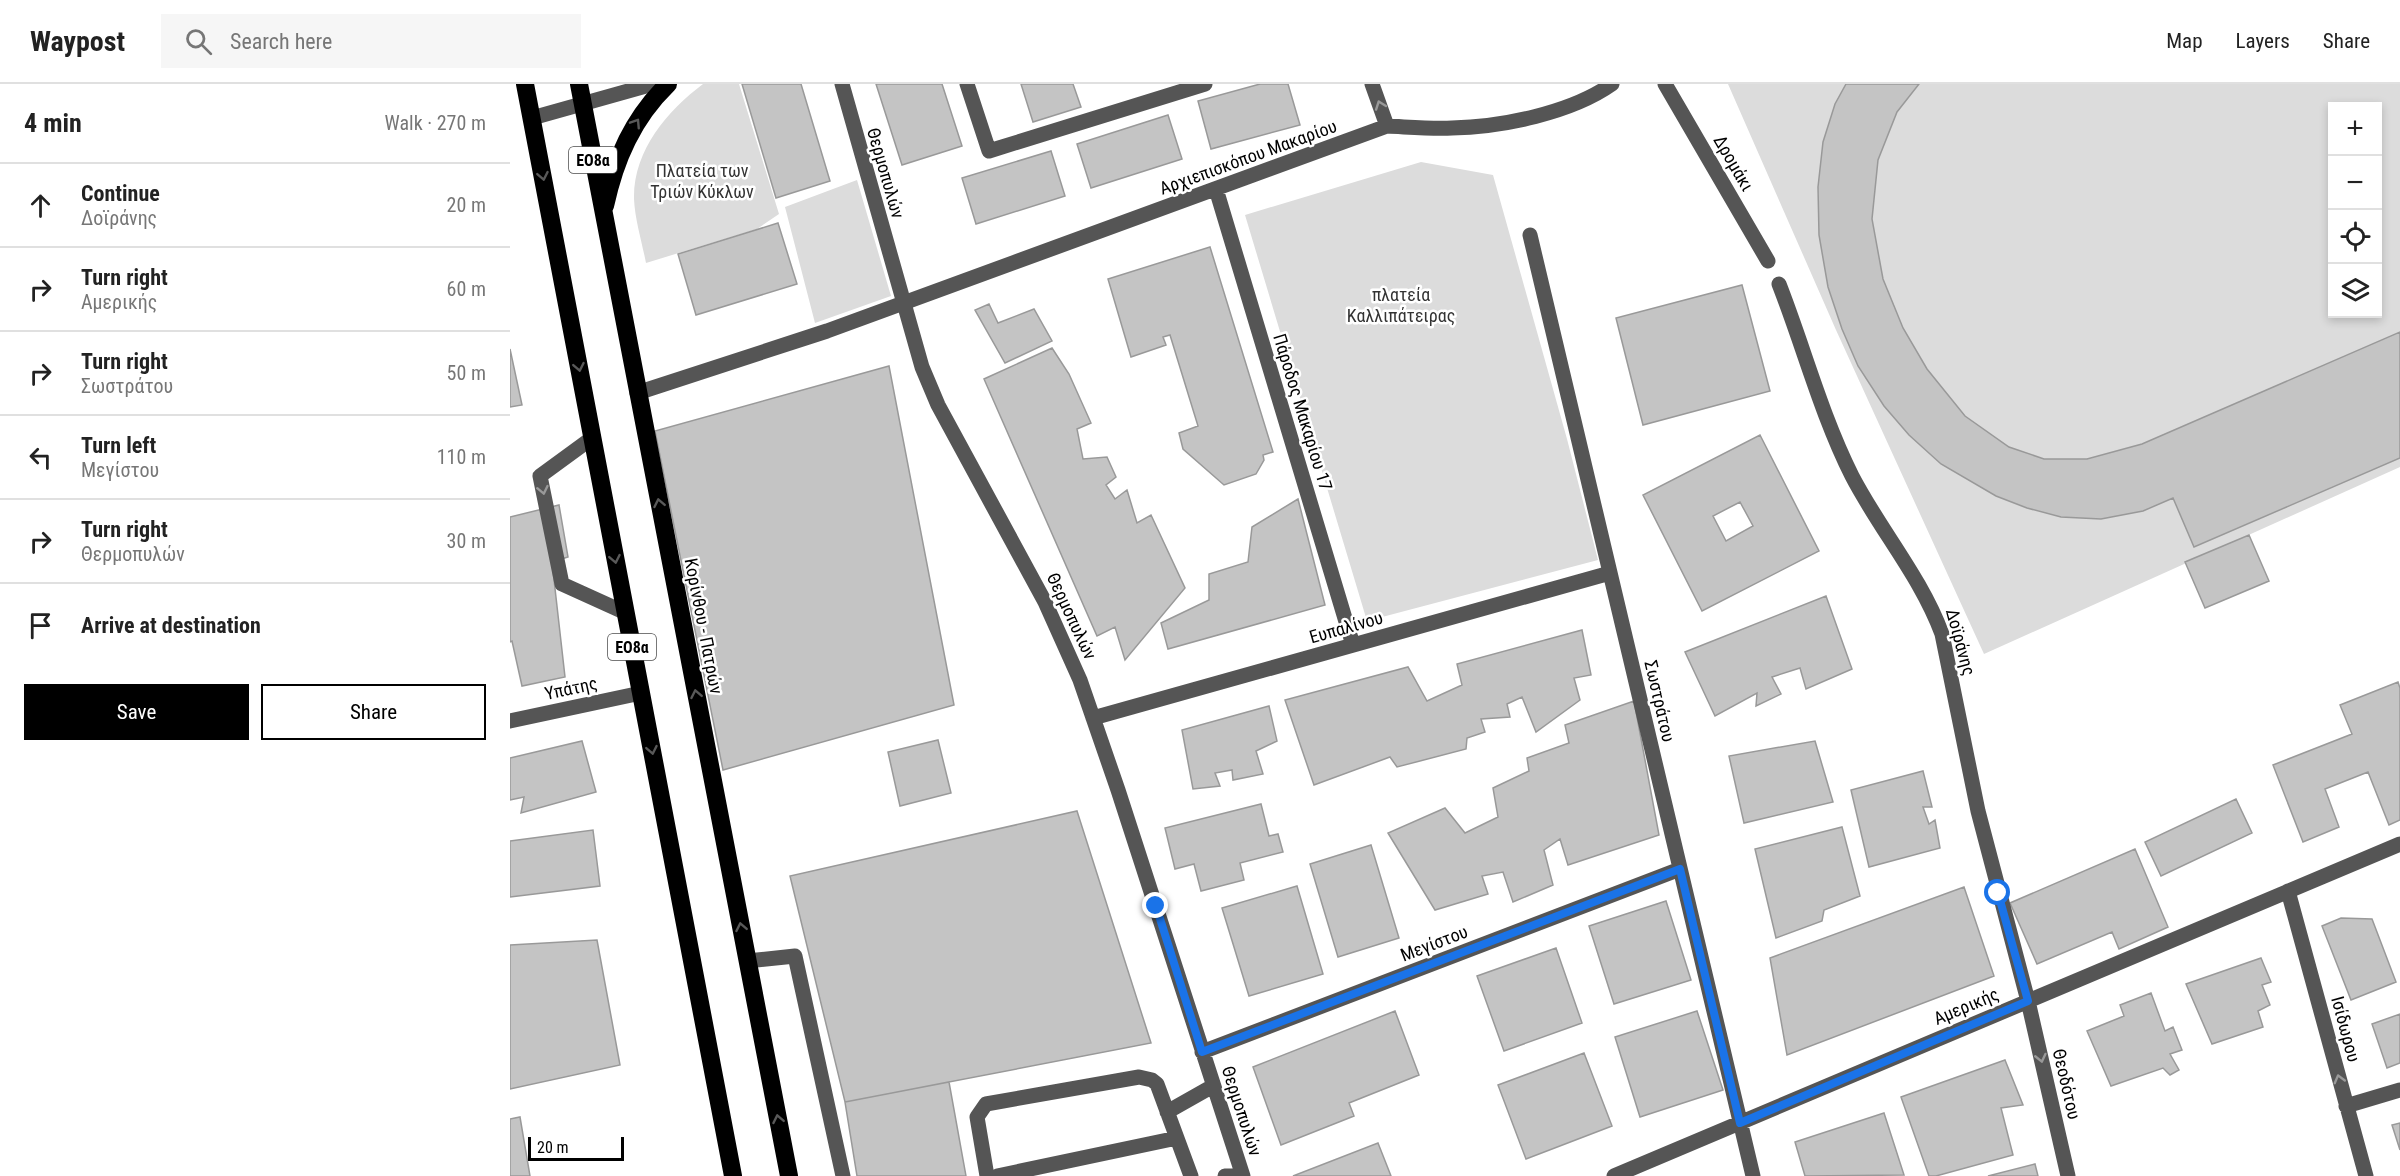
<!DOCTYPE html>
<meta charset="utf-8">
<style>
body{margin:0;font-family:"Roboto Condensed",sans-serif;background:#f6f6f6;color:#222}
.controls{position:absolute;right:18px;top:18px;display:grid;overflow:hidden;border-radius:0px;box-shadow:0 3px 9px #0003}
.controls button{width:54px;height:54px;display:grid;place-items:center;padding:0;border:0;border-bottom:2px solid #e0e0e0;background:#fff;color:#222;font:30px sans-serif}
.scale{position:absolute;left:18px;bottom:15px;width:96px;box-sizing:border-box;padding-left:6px;border:3px solid #000;border-top:0;font-size:16px;line-height:21px;white-space:nowrap;color:#000;-webkit-text-stroke:4px #fff;paint-order:stroke}
.stop{position:absolute;width:18px;height:18px;margin:-14px;border:4px solid #1a73e8;border-radius:50%;background:#fff}
.stop.end{background:#1a73e8;border-color:#fff;box-shadow:0 2px 6px #0008}
.list{margin:0;padding:0;list-style:none}
h2{display:flex;justify-content:space-between;align-items:center;height:78px;margin:0;padding:0 24px;font-size:26px}
h2 small{font-size:20px;font-weight:400;color:#767676}
.list li{display:grid;grid-template-columns:39px 1fr auto;gap:18px;align-items:center;box-sizing:border-box;height:84px;padding:0 24px;border-top:2px solid #e0e0e0}
.list b{display:block;font-size:22px;white-space:nowrap}
.list p{margin:0;font-size:20px;white-space:nowrap;color:#767676}
.list em{font-size:20px;font-style:normal;color:#767676}
.actions{display:flex;gap:12px;padding:18px 24px}
.actions a{flex:1;padding:14px 0;border:2px solid #000;border-radius:0px;text-align:center;font-size:21px;color:#000}
.actions .main{background:#000;color:#fff}
.icon{flex:none;width:33px;height:33px;fill:none;stroke:currentColor;stroke-width:2;stroke-linecap:round;stroke-linejoin:round}
.map{position:relative;flex:none;width:1890px;height:1092px;overflow:hidden}
header{display:flex;align-items:center;gap:36px;box-sizing:border-box;height:84px;padding:0 30px;background:#fff;border-bottom:2px solid #e0e0e0}
header strong{font-size:28px}
nav{display:flex;gap:33px;margin-inline-start:auto;font-size:21px}
.search{width:420px;height:54px;background:#f6f6f6;display:flex;align-items:center;gap:15px;box-sizing:border-box;padding:0 21px;border-radius:0px;color:#767676;font-size:22px}
main{display:flex}
aside{flex:1;background:#fff}
.map>svg:first-child{display:block}
.green{fill:#dcdcdc;fill-rule:evenodd}
.building{fill:#c4c4c4;stroke:#999;stroke-width:1.5;fill-rule:evenodd}
.lines{fill:none;stroke-linecap:round;stroke-linejoin:round}
.minor{stroke:#555;stroke-width:15}
.highway{stroke:#000;stroke-width:18}
.oneway{stroke:#999}
.oneway2{stroke:#595959}
.route{stroke:#1a73e8;stroke-width:8}
.labels{text-anchor:middle;dominant-baseline:central;stroke-width:5;stroke-linejoin:round;paint-order:stroke}
.shield{fill:#fff;stroke:#4c4c4c;stroke-width:1.5}
.shield-label{font-size:16px;font-weight:bold;fill:#000}
.street-label{font-size:18px;fill:#000;stroke:#fff}
.park-label{font-size:18px;fill:#333;stroke:#fff}
</style>
<header>
<strong>Waypost</strong>
<div class="search"><svg class="icon" aria-label="search" viewBox="0 0 24 24"><circle cx="10" cy="10" r="6"/><path d="M15 15l6 6"/></svg>Search here</div>
<nav><a>Map</a><a>Layers</a><a>Share</a></nav>
</header>
<main>
<aside>
<h2>4 min<small>Walk · 270 m</small></h2>
<ul class="list">
<li><svg class="icon" aria-label="ahead" viewBox="0 0 24 24"><path d="M12 20V5M6 11l6-6 6 6"/></svg><div><b>Continue</b><p>Δοϊράνης</p></div><em>20 m</em></li>
<li><svg class="icon" aria-label="right" viewBox="0 0 24 24"><path d="M7 20v-9h11M14 6l5 5-5 5"/></svg><div><b>Turn right</b><p>Αμερικής</p></div><em>60 m</em></li>
<li><svg class="icon" aria-label="right" viewBox="0 0 24 24"><path d="M7 20v-9h11M14 6l5 5-5 5"/></svg><div><b>Turn right</b><p>Σωστράτου</p></div><em>50 m</em></li>
<li><svg class="icon" aria-label="left" viewBox="0 0 24 24"><path d="M17 20v-9H6M10 6l-5 5 5 5"/></svg><div><b>Turn left</b><p>Μεγίστου</p></div><em>110 m</em></li>
<li><svg class="icon" aria-label="right" viewBox="0 0 24 24"><path d="M7 20v-9h11M14 6l5 5-5 5"/></svg><div><b>Turn right</b><p>Θερμοπυλών</p></div><em>30 m</em></li>
<li><svg class="icon" aria-label="arrive" viewBox="0 0 24 24"><path d="M6 21V4h12l-3 4 3 4H6"/></svg><div><b>Arrive at destination</b></div></li>
</ul>
<div class="actions"><a class="main">Save</a><a>Share</a></div>
</aside>
<div class="map">
<svg width="1890" height="1092" viewBox="0 0 1890 1092">
<rect width="100%" height="100%" fill="#fff"/>
<path class="green" d="M193,0H229L269,130L247,145L136,179C132,158 125,136 124,115C123,67 157,27 193,0Z
M1218,0H1890V383L1474,570L1326,246ZM1822,22H1868V230H1822Z
M911,78L983,91L1057,355L1088,476L857,537L735,131Z
M347,96L381,212L305,239L275,123Z"/>
<path class="building" d="M232,0H291L320,97L266,114Z
M366,0H432L452,62L392,81Z
M511,0H563L571,23L523,38Z
M750,0H778L790,41L701,65L688,17Z
M1336,0H1409L1387,28L1368,76L1362,135L1373,195L1393,244L1417,285L1455,332L1499,363L1534,375H1577L1632,360L1890,248V374L1684,463L1663,414L1633,427L1591,435L1551,433L1517,424L1486,412L1431,380L1399,351L1374,322L1348,282L1332,245L1318,203L1309,151L1308,103L1313,58L1325,20Z
M658,31L672,75L581,104L567,60Z
M541,67L555,112L466,140L452,94Z
M268,139L287,200L186,231L168,170Z
M700,163L763,368L753,371L754,376L746,390L714,401L673,365L669,349L688,342L660,251L653,253L656,261L621,273L598,195Z
M1232,201L1260,307L1133,341L1106,234Z
M479,220L488,239L524,225L542,257L495,279L465,226Z
M542,264L559,290L581,339L567,345L573,375L597,373L606,393L596,401L605,415L617,406L627,439L641,431L675,504L615,576L605,543L587,552L474,295Z
M0,265L12,321L0,323Z
M379,282L444,621L213,686L145,347Z
M1250,351L1309,467L1192,527L1133,411ZM1230,418L1243,442L1216,457L1203,432Z
M788,415L815,521L658,565L651,539L699,516V490L738,478L742,443Z
M49,421L58,473L42,478L55,593L12,602L2,557L0,558V433Z
M1739,451L1759,497L1695,524L1675,478Z
M1316,512L1342,585L1296,605L1290,584L1262,593L1271,610L1246,622L1247,609L1205,632L1175,568Z
M1072,546L1081,591L1064,594L1070,616L1026,648L1012,613L997,620L1000,633L971,635L975,648L957,654L956,665L887,683L880,673L804,701L775,616L898,583L917,617L952,601L947,580Z
M1888,598L1890,604V736L1879,741L1858,688L1815,705L1829,743L1793,758L1763,681L1842,650L1830,621Z
M1124,617L1149,751L1058,781L1050,755L1034,766L1043,801L1003,818L993,788L972,792L978,810L925,826L878,749L935,724L955,749L988,733L983,704L1019,687L1017,674L1059,659L1055,641Z
M759,622L767,657L746,667L753,690L723,696L722,686L705,689L710,702L683,705L672,646Z
M428,656L441,709L390,722L378,668Z
M72,657L86,708L11,729L14,713L0,716V674Z
M1305,657L1323,718L1234,739L1219,672Z
M1413,687L1422,723H1413L1419,740L1425,736L1430,764L1359,783L1341,706Z
M1726,715L1742,749L1651,792L1635,758Z
M751,720L759,752L768,750L773,768L730,779L734,796L691,807L684,780L665,785L655,744Z
M567,727L641,959L335,1018L280,792Z
M1332,743L1350,812L1314,826L1312,837L1266,854L1245,765Z
M83,746L90,802L0,813V757Z
M861,761L889,854L828,873L800,780Z
M1625,765L1658,843L1609,865L1602,848L1527,880L1500,819Z
M787,802L813,890L739,912L712,824Z
M1454,803L1484,892L1277,971L1260,874Z
M1156,817L1181,896L1104,920L1079,842Z
M1831,834L1862,835L1886,898L1841,916L1812,842Z
M87,856L110,981L0,1005V861Z
M1046,864L1072,939L994,967L967,892Z
M1751,874L1761,898L1752,901L1760,921L1748,927L1753,943L1702,960L1676,900Z
M1641,909L1655,947L1663,943L1672,966L1660,970L1669,986L1660,991L1653,984L1601,1002L1577,947L1614,932L1610,921Z
M885,927L909,991L839,1019L844,1032L771,1061L743,983Z
M1187,927L1213,1006L1130,1033L1105,953Z
M1890,930V979L1877,984L1862,940Z
M1074,969L1102,1042L1016,1075L988,1001Z
M1495,976L1513,1021L1491,1024L1503,1071L1426,1092H1419L1391,1013Z
M439,998L456,1092H347L335,1018Z
M1374,1029L1394,1091L1295,1092L1285,1058Z
M10,1033L20,1092H0V1035Z
M1890,1039V1066L1882,1041Z
M868,1059L881,1092H783Z
M1525,1080L1528,1092H1478Z"/>
<g class="lines">
<path class="minor" d="M332,0L412,283L428,321L535,518L570,596L608,706L733,1092
M457,0L479,67L695,0
M862,0L877,42
M1155,0L1258,177
M22,34L143,0
M706,105L843,561
M1020,151L1243,1092
M1269,200C1294,264 1311,330 1342,392C1370,446 1411,493 1432,550L1468,727L1518,917L1558,1092
M127,309L317,247L877,42C899,43 921,45 942,44C992,43 1061,29 1102,0
M82,354L30,392L52,500L116,529
M583,634L1100,489
M0,637L131,609
M1778,807L1856,1092
M237,877L285,872L333,1092
M692,968L1170,785
M1836,1022L1890,1006
M657,1028L703,1002
M477,1092L467,1033L476,1020L629,993L642,996L647,1000L681,1092
M487,1092L667,1054
M715,1092L732,1091
M1104,1092L1890,760"/>
<path class="highway" d="M15,0L223,1092
M69,0L279,1092
M95,122C105,75 123,34 158,0"/>
</g>
<defs><path id="oneway-chevron" d="M-2-3.5L2.5 0L-2 3.5" fill="none" stroke-width="1.6" stroke-linecap="round" stroke-linejoin="round" transform="scale(1.5)"/></defs>
<g class="oneway">
<use href="#oneway-chevron" transform="translate(870 21) rotate(-110)"/>
<use href="#oneway-chevron" transform="translate(33 406) rotate(78)"/>
<use href="#oneway-chevron" transform="translate(1531 974) rotate(77)"/>
<use href="#oneway-chevron" transform="translate(1829 995) rotate(-105)"/>
</g>
<g class="oneway2">
<use href="#oneway-chevron" transform="translate(126 39) rotate(-57)"/>
<use href="#oneway-chevron" transform="translate(33 92) rotate(79)"/>
<use href="#oneway-chevron" transform="translate(69 283) rotate(79)"/>
<use href="#oneway-chevron" transform="translate(149 419) rotate(-101)"/>
<use href="#oneway-chevron" transform="translate(105 475) rotate(79)"/>
<use href="#oneway-chevron" transform="translate(186 610) rotate(-101)"/>
<use href="#oneway-chevron" transform="translate(142 666) rotate(79)"/>
<use href="#oneway-chevron" transform="translate(231 843) rotate(-101)"/>
<use href="#oneway-chevron" transform="translate(268 1035) rotate(-101)"/>
</g>
<g class="lines">
<path class="route" d="M646,822L692,968L1170,785L1230,1039L1518,917L1488,809"/>
</g>
<g class="labels">
<g class="shield">
<rect x="59" y="63" width="48" height="26" rx="4.5"/>
<rect x="98" y="550" width="48" height="26" rx="4.5"/>
</g>
<g class="shield-label">
<text x="83" y="76">ΕΟ8α</text>
<text x="122" y="563">ΕΟ8α</text>
</g>
<g class="street-label">
<text transform="translate(738 73) rotate(-20)">Αρχιεπισκόπου Μακαρίου</text>
<text transform="translate(1224 79) rotate(60)">Δρομάκι</text>
<text transform="translate(376 89) rotate(74)">Θερμοπυλών</text>
<text transform="translate(793 328) rotate(73)">Πάροδος Μακαρίου 17</text>
<text transform="translate(562 532) rotate(65)">Θερμοπυλών</text>
<text transform="translate(194 542) rotate(79)">Κορίνθου - Πατρών</text>
<text transform="translate(836 543) rotate(-16)">Ευπαλίνου</text>
<text transform="translate(1451 558) rotate(75)">Δοϊράνης</text>
<text transform="translate(61 604) rotate(-12)">Υπάτης</text>
<text transform="translate(1150 617) rotate(77)">Σωστράτου</text>
<text transform="translate(924 859) rotate(-21)">Μεγίστου</text>
<text transform="translate(1456 922) rotate(-23)">Αμερικής</text>
<text transform="translate(1836 945) rotate(75)">Ισίδωρου</text>
<text transform="translate(1557 1000) rotate(77)">Θεοδότου</text>
<text transform="translate(732 1027) rotate(72)">Θερμοπυλών</text>
</g>
<g class="park-label">
<text x="192" y="86">Πλατεία των<tspan x="192" dy="21">Τριών Κύκλων</tspan></text>
<text x="891" y="210">πλατεία<tspan x="891" dy="21">Καλλιπάτειρας</tspan></text>
</g>
</g>
</svg>
<div class="controls">
<button>+</button>
<button>−</button>
<button><svg class="icon" aria-label="locate" viewBox="0 0 24 24"><circle cx="12" cy="12" r="6"/><path d="M12 2v4M12 18v4M2 12h4M18 12h4"/></svg></button>
<button><svg class="icon" aria-label="layers" viewBox="0 0 24 24"><path d="M12 4l9 5-9 5-9-5zM3 14l9 5 9-5"/></svg></button>
</div>
<div class="scale">20 m</div>
<div class="stop" style="left:1488px;top:809px"></div>
<div class="stop end" style="left:646px;top:822px"></div>
</div>
</main>
